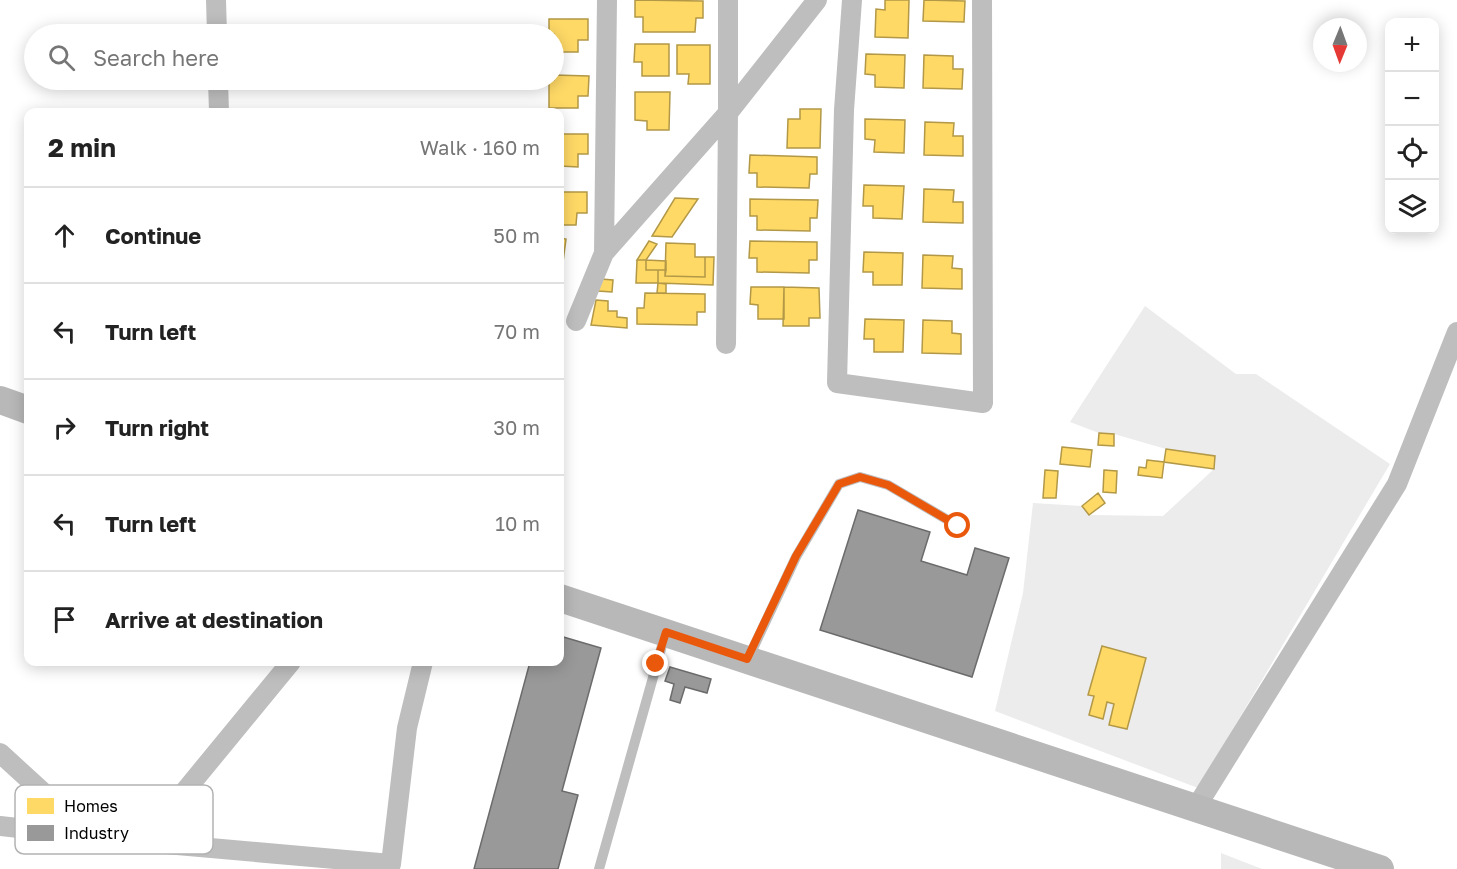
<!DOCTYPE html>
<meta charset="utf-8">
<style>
body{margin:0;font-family:"Golos Text",sans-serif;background:#f6f6f6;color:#222}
.controls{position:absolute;right:18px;top:18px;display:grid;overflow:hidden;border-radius:12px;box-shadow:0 3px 15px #0003}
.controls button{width:54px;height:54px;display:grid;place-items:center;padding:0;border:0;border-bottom:2px solid #e0e0e0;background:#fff;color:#222;font:30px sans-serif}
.compass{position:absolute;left:1313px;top:18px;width:54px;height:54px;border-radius:50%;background:#fff;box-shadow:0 3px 15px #0003;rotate:181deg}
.stop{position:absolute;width:18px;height:18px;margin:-14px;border:4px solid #ea580c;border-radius:50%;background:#fff}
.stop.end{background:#ea580c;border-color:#fff;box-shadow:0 2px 6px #0008}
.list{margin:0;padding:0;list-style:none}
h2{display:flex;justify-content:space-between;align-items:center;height:78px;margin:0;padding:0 24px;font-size:26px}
h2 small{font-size:20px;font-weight:400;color:#767676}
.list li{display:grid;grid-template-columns:39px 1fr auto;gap:18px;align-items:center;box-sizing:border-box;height:96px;padding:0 24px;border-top:2px solid #e0e0e0}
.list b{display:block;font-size:22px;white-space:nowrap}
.list em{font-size:20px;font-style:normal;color:#767676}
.icon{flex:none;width:33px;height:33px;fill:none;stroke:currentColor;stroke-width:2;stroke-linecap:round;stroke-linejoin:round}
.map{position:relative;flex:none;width:1457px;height:869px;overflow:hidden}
.search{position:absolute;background:#fff;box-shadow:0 3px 15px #0003;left:24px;top:24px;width:540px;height:66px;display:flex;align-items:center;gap:15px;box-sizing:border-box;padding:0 21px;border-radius:33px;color:#767676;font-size:22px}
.panel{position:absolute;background:#fff;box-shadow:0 3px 15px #0003;left:24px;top:108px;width:540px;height:558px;border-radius:12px}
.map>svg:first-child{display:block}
.green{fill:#ececec}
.homes{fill:#ffd966;stroke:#b29847;stroke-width:1.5}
.industry{fill:#999;stroke:#6b6b6b;stroke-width:1.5}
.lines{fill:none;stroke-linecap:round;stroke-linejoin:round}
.lane{stroke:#bebebe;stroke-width:10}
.street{stroke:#bebebe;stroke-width:20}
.secondary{stroke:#b8b8b8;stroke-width:28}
.route{stroke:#ea580c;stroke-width:8}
.key{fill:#fff;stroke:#b2b2b2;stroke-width:1.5}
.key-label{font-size:16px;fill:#000}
</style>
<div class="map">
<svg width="1457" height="869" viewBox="0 0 1457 869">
<rect width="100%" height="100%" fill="#fff"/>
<path class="green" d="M1145,306L1236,374H1256L1390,464L1198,788L995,711L1023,593L1033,503L1082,506L1089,515L1163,516L1214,469L1215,456L1166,449L1114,434L1099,433L1070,422Z
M1221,853L1262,869H1221Z"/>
<path class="homes" d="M635,0L703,1V18H696L695,32H643V17H635Z
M885,0H909L908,38L875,37L876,9L885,10Z
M924,0L965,1L964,22L923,21Z
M549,19H588V40H578V52H554V34H549Z
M635,44H669V76H642V62H634Z
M677,45H710V84H688L689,74H677Z
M866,54L905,55L904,88L875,87V75L865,74Z
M924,55L953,56V69H963L962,89L923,88Z
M554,75L589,76L588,96H578V108H549V80H554Z
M635,92H670L669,130H647V121L635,120Z
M800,109H821L820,148H787L788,119H800Z
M865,119L905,120L904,153L874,152L875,140L865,139Z
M925,122L954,123L953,136H963V156L924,155Z
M560,134H588V154H578V167L560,166Z
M750,155L817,157V174H810L809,188L757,187V173H749Z
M864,185L904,186L902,219L873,218V206H863Z
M924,189L954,190L953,202H963V223L923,222Z
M560,192H587V213H577L576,225H560Z
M675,198L698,199L672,237L652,236Z
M750,199L818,200L817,218H810V231L757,230V216H750Z
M560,238L566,239L560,285Z
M649,241L657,244L646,260H637Z
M750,241L817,242V260H809V273L757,272V258H749Z
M666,243L695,244V257H705V277L665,276Z
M864,252L903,253L902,285H873V272H863Z
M923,255L953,256L952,268L962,269V289L922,288Z
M705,257H714L713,285L658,283V270H666L665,276L705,277Z
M637,260H646V270H658V283H636Z
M646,260L666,261V270H646Z
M601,279L613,280L612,292L598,291Z
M658,283L666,284V293H657Z
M751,287H784V319H758V305L750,304Z
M784,287L819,288L820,318H809V326H783Z
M645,293L705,294V312H697V325L637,324V308H644Z
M596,300L608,301V311H617V317L627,318V328L591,325Z
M865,319L904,320L903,352H874V339H864Z
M923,320L952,321V333L961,334V354L922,353Z
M1099,433L1114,434V446L1098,445Z
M1062,447L1092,450L1090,467L1060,464Z
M1166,449L1215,456L1214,469L1164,462Z
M1147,460L1164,462L1162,478L1138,475L1139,467L1146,468Z
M1045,470L1058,471L1056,498H1043Z
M1104,470L1117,471L1116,493L1103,492Z
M1098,493L1105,503L1089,515L1082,506Z
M1102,646L1146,658L1127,729L1109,725L1114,704L1107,702L1103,719L1089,715L1094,696L1088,695Z"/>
<path class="industry" d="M858,510L930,532L921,561L967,575L975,548L1009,558L972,677L820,630Z
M560,636L601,648L562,791L578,795L558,869H474L530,662H560Z
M670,667L711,679L707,693L685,687L680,703L670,700L674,684L665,681Z"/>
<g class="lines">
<path class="lane" d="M748,659L796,557L839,484L860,477L888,485L958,526
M599,869L665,635"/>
<path class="street" d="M216,0L217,34
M852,0L844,110L837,383L983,403L982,0
M218,80L219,112
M604,253L728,113V0
M576,321L604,253L607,0
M726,344L728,113L817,0
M0,753L92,837
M1195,809L1397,484L1457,332
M0,826L143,842L391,864
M143,842L291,662
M389,869L391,864L407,728L423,662"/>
<path class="secondary" d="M0,400L28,410
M560,598L1380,869"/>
</g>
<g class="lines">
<path class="route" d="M656,664L666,632L747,659L796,556L839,484L860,477L888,485L958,526"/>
</g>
<rect x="15" y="785" width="198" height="69" rx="9" class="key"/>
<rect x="27" y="798" width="27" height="16" fill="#ffd966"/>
<rect x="27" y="825" width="27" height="16" fill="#999"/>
<g class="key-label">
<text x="64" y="812">Homes</text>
<text x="64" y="839">Industry</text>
</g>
</svg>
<div class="controls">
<button>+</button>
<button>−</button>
<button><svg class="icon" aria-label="locate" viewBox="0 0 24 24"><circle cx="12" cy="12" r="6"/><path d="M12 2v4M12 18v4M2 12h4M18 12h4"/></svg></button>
<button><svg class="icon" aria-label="layers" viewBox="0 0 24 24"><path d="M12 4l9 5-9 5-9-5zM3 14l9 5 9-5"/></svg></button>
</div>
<svg class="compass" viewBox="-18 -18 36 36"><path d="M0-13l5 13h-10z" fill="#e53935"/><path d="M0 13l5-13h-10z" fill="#767676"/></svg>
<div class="stop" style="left:958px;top:526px"></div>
<div class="stop end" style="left:656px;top:664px"></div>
<div class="search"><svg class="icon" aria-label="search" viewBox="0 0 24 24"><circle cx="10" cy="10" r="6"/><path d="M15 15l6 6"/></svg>Search here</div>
<section class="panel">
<h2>2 min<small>Walk · 160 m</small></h2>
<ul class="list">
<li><svg class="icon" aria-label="ahead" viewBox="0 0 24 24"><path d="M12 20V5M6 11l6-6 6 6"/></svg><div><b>Continue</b></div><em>50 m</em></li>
<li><svg class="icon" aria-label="left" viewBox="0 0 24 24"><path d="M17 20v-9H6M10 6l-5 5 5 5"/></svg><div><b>Turn left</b></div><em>70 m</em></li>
<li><svg class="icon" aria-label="right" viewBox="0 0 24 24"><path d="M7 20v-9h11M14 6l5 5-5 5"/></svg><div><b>Turn right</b></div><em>30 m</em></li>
<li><svg class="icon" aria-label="left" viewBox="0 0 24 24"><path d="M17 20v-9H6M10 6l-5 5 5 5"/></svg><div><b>Turn left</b></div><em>10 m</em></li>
<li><svg class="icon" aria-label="arrive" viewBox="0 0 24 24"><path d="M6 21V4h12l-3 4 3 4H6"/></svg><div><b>Arrive at destination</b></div></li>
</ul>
</section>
</div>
